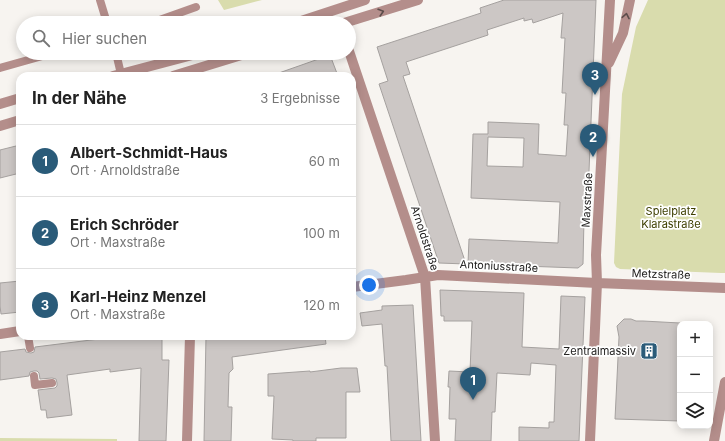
<!DOCTYPE html>
<html lang="de">
<meta charset="utf-8">
<style>
body{margin:0;font-family:Inter,sans-serif;background:#f2f2f2;color:#222}
.controls{position:absolute;right:12px;bottom:12px;display:grid;overflow:hidden;border-radius:8px;box-shadow:0 2px 10px #0003}
.controls button{width:36px;height:36px;display:grid;place-items:center;padding:0;border:0;border-bottom:1px solid #e0e0e0;background:#fff;color:#222;font:20px sans-serif}
.you{position:absolute;left:369px;top:285px;width:14px;height:14px;margin:-10px;border:3px solid #fff;border-radius:50%;background:#1a73e8;box-shadow:0 0 0 6px #1a73e833}
.badge{display:grid;place-items:center;width:26px;height:26px;border-radius:50%;background:#2a5b79;color:#fff;font-size:13px;font-weight:700}
.pin{position:absolute;translate:-50% -33px;filter:drop-shadow(0 1px 2px #0008)}
.pin::after{content:'';position:absolute;top:21px;width:14px;height:12px;background:inherit;clip-path:polygon(0 0,100% 0,50% 100%)}
.list{margin:0;padding:0;list-style:none}
h2{display:flex;justify-content:space-between;align-items:center;height:52px;margin:0;padding:0 16px;font-size:17px}
h2 small{font-size:13px;font-weight:400;color:#767676}
.list li{display:grid;grid-template-columns:26px 1fr auto;gap:12px;align-items:center;box-sizing:border-box;height:72px;padding:0 16px;border-top:1px solid #e0e0e0}
.list b{display:block;font-size:15px;white-space:nowrap}
.list p{margin:0;font-size:13px;white-space:nowrap;color:#767676}
.list em{font-size:13px;font-style:normal;color:#767676}
.icon{flex:none;width:22px;height:22px;fill:none;stroke:currentColor;stroke-width:2;stroke-linecap:round;stroke-linejoin:round}
.map{position:relative;flex:none;width:725px;height:441px;overflow:hidden}
.search{position:absolute;background:#fff;box-shadow:0 2px 10px #0003;left:16px;top:16px;width:340px;height:44px;display:flex;align-items:center;gap:10px;box-sizing:border-box;padding:0 14px;border-radius:22px;color:#767676;font-size:15px}
.panel{position:absolute;background:#fff;box-shadow:0 2px 10px #0003;left:16px;top:72px;width:340px;height:268px;border-radius:12px}
.map>svg:first-child{display:block}
.green{fill:#d9dcad}
.building{fill:#ccc7c5;stroke:#a5a19f;fill-rule:evenodd}
.lines{fill:none;stroke-linecap:round;stroke-linejoin:round}
.service{stroke:#b48e8b;stroke-width:8}
.minor{stroke:#b48e8b;stroke-width:10}
.tertiary{stroke:#b48e8b;stroke-width:10}
.oneway{stroke:#5c4d4b}
.labels{text-anchor:middle;dominant-baseline:central;stroke-width:3.5;stroke-linejoin:round;paint-order:stroke}
.street-label{font-size:11px;fill:#222120;stroke:#fff}
.park-label{font-size:11px;fill:#3e3f00;stroke:#fff}
.poi-label{font-size:11px;fill:#222120;stroke:#fff;text-anchor:end}
</style>
<div class="map">
<svg width="725" height="441" viewBox="0 0 725 441">
<rect width="100%" height="100%" fill="#f7f4f0"/>
<path class="green" d="M218,0H262L224,10Z
M648,0H725V273H721L620,269L616,267L614,263L622,94L636,27Z
M0,438L117,439V441H0Z"/>
<path class="building" d="M504,0H596L587,220L584,219L583,264L578,268L468,264L469,239L558,243L560,202L471,198L473,134H488V122L539,124L538,154L566,156L568,125H564L566,93H562L565,38H561L563,13L533,23L532,19L524,21V18L487,30L488,35L406,62L410,74L403,76L466,264L439,263L379,84L388,81L377,47L481,13L480,8ZM488,137L524,138L523,167L487,166Z
M330,55L338,76H277L276,74Z
M20,145V173L0,178V150Z
M20,281V312L1,314L0,306V283Z
M440,290L524,293L522,347L559,349L561,296L585,297L579,441H519V427L549,428V422H554L556,365L531,363L530,375L497,373L495,412H492L491,441H455L456,419H449L450,387H448L449,371L470,372L472,321H444V316H441Z
M413,305L421,441H391L387,366H385L382,324L362,326L360,313L382,310V306Z
M624,319H631L636,321H643L680,323V421L615,419L619,337L617,326Z
M123,336H162V360H169L166,441H139L141,368L110,372V369L67,375L72,415L47,418L46,410H41L38,390L55,388L57,386V383L56,379L52,378L40,379L39,373L37,371H34L30,372L29,376L0,380V352L25,349L26,352L31,353L34,352L35,347Z
M206,336H325L326,344L232,357L233,369L229,373L228,407H232L231,441H204Z
M341,368H357L360,392H346V438H316V441H293V440L272,439L274,396H268V374L310,371V372Z"/>
<g class="lines">
<path class="service" d="M100,0L107,23
M151,23L196,7
M116,53L121,74
M0,68L53,53
M28,336L30,348
M34,376L35,385L52,383"/>
<path class="minor" d="M349,51L425,277L435,441
M609,63L623,33L630,0
M352,287L406,280L438,275L597,283L725,288
M0,334L20,331
M187,441L190,336
M590,441L597,283L596,255L610,0
M714,441L725,382"/>
<path class="tertiary" d="M295,23L365,0
M344,23L418,0
M113,76L200,53
M173,76L248,53
M0,104L20,98
M0,126L20,120"/>
</g>
<defs><path id="oneway-chevron" d="M-2-3.5L2.5 0L-2 3.5" fill="none" stroke-width="1.6" stroke-linecap="round" stroke-linejoin="round"/></defs>
<g class="oneway">
<use href="#oneway-chevron" transform="translate(381 12) rotate(-17)"/>
<use href="#oneway-chevron" transform="translate(626 16) rotate(-79)"/>
</g>
<defs>
<symbol id="building-square" viewBox="-11 -11 22 22"><rect x="-9" y="-9" width="18" height="18" rx="4" fill="#2a5b79" stroke="#fff"/><path d="M-4-6H4V6H1V3H-1V6H-4ZM-2.5-4.3h1.7v1.8h-1.7ZM.8-4.3h1.7v1.8H.8ZM-2.5-1h1.7V.8h-1.7ZM.8-1h1.7V.8H.8Z" fill="#fff"/></symbol>
</defs>
<g fill-rule="evenodd">
<use href="#building-square" x="639" y="341" width="20" height="20"/>
</g>
<g class="labels">
<g class="street-label">
<text transform="translate(587 200) rotate(-87)">Maxstraße</text>
<text transform="translate(425 238) rotate(72)">Arnoldstraße</text>
<text transform="translate(499 266) rotate(3)">Antoniusstraße</text>
<text transform="translate(661 274) rotate(2)">Metzstraße</text>
</g>
<g class="park-label">
<text x="671" y="211">Spielplatz<tspan x="671" dy="13">Klarastraße</tspan></text>
</g>
<g class="poi-label">
<text x="636" y="351">Zentralmassiv</text>
</g>
</g>
</svg>
<div class="controls">
<button>+</button>
<button>−</button>
<button><svg class="icon" aria-label="layers" viewBox="0 0 24 24"><path d="M12 4l9 5-9 5-9-5zM3 14l9 5 9-5"/></svg></button>
</div>
<div class="you"></div>
<div class="pin badge" style="left:473px;top:400px">1</div>
<div class="pin badge" style="left:593px;top:157px">2</div>
<div class="pin badge" style="left:595px;top:95px">3</div>
<div class="search"><svg class="icon" aria-label="search" viewBox="0 0 24 24"><circle cx="10" cy="10" r="6"/><path d="M15 15l6 6"/></svg>Hier suchen</div>
<section class="panel">
<h2>In der Nähe<small>3 Ergebnisse</small></h2>
<ul class="list">
<li><span class="badge">1</span><div><b>Albert-Schmidt-Haus</b><p>Ort · Arnoldstraße</p></div><em>60 m</em></li>
<li><span class="badge">2</span><div><b>Erich Schröder</b><p>Ort · Maxstraße</p></div><em>100 m</em></li>
<li><span class="badge">3</span><div><b>Karl-Heinz Menzel</b><p>Ort · Maxstraße</p></div><em>120 m</em></li>
</ul>
</section>
</div>
